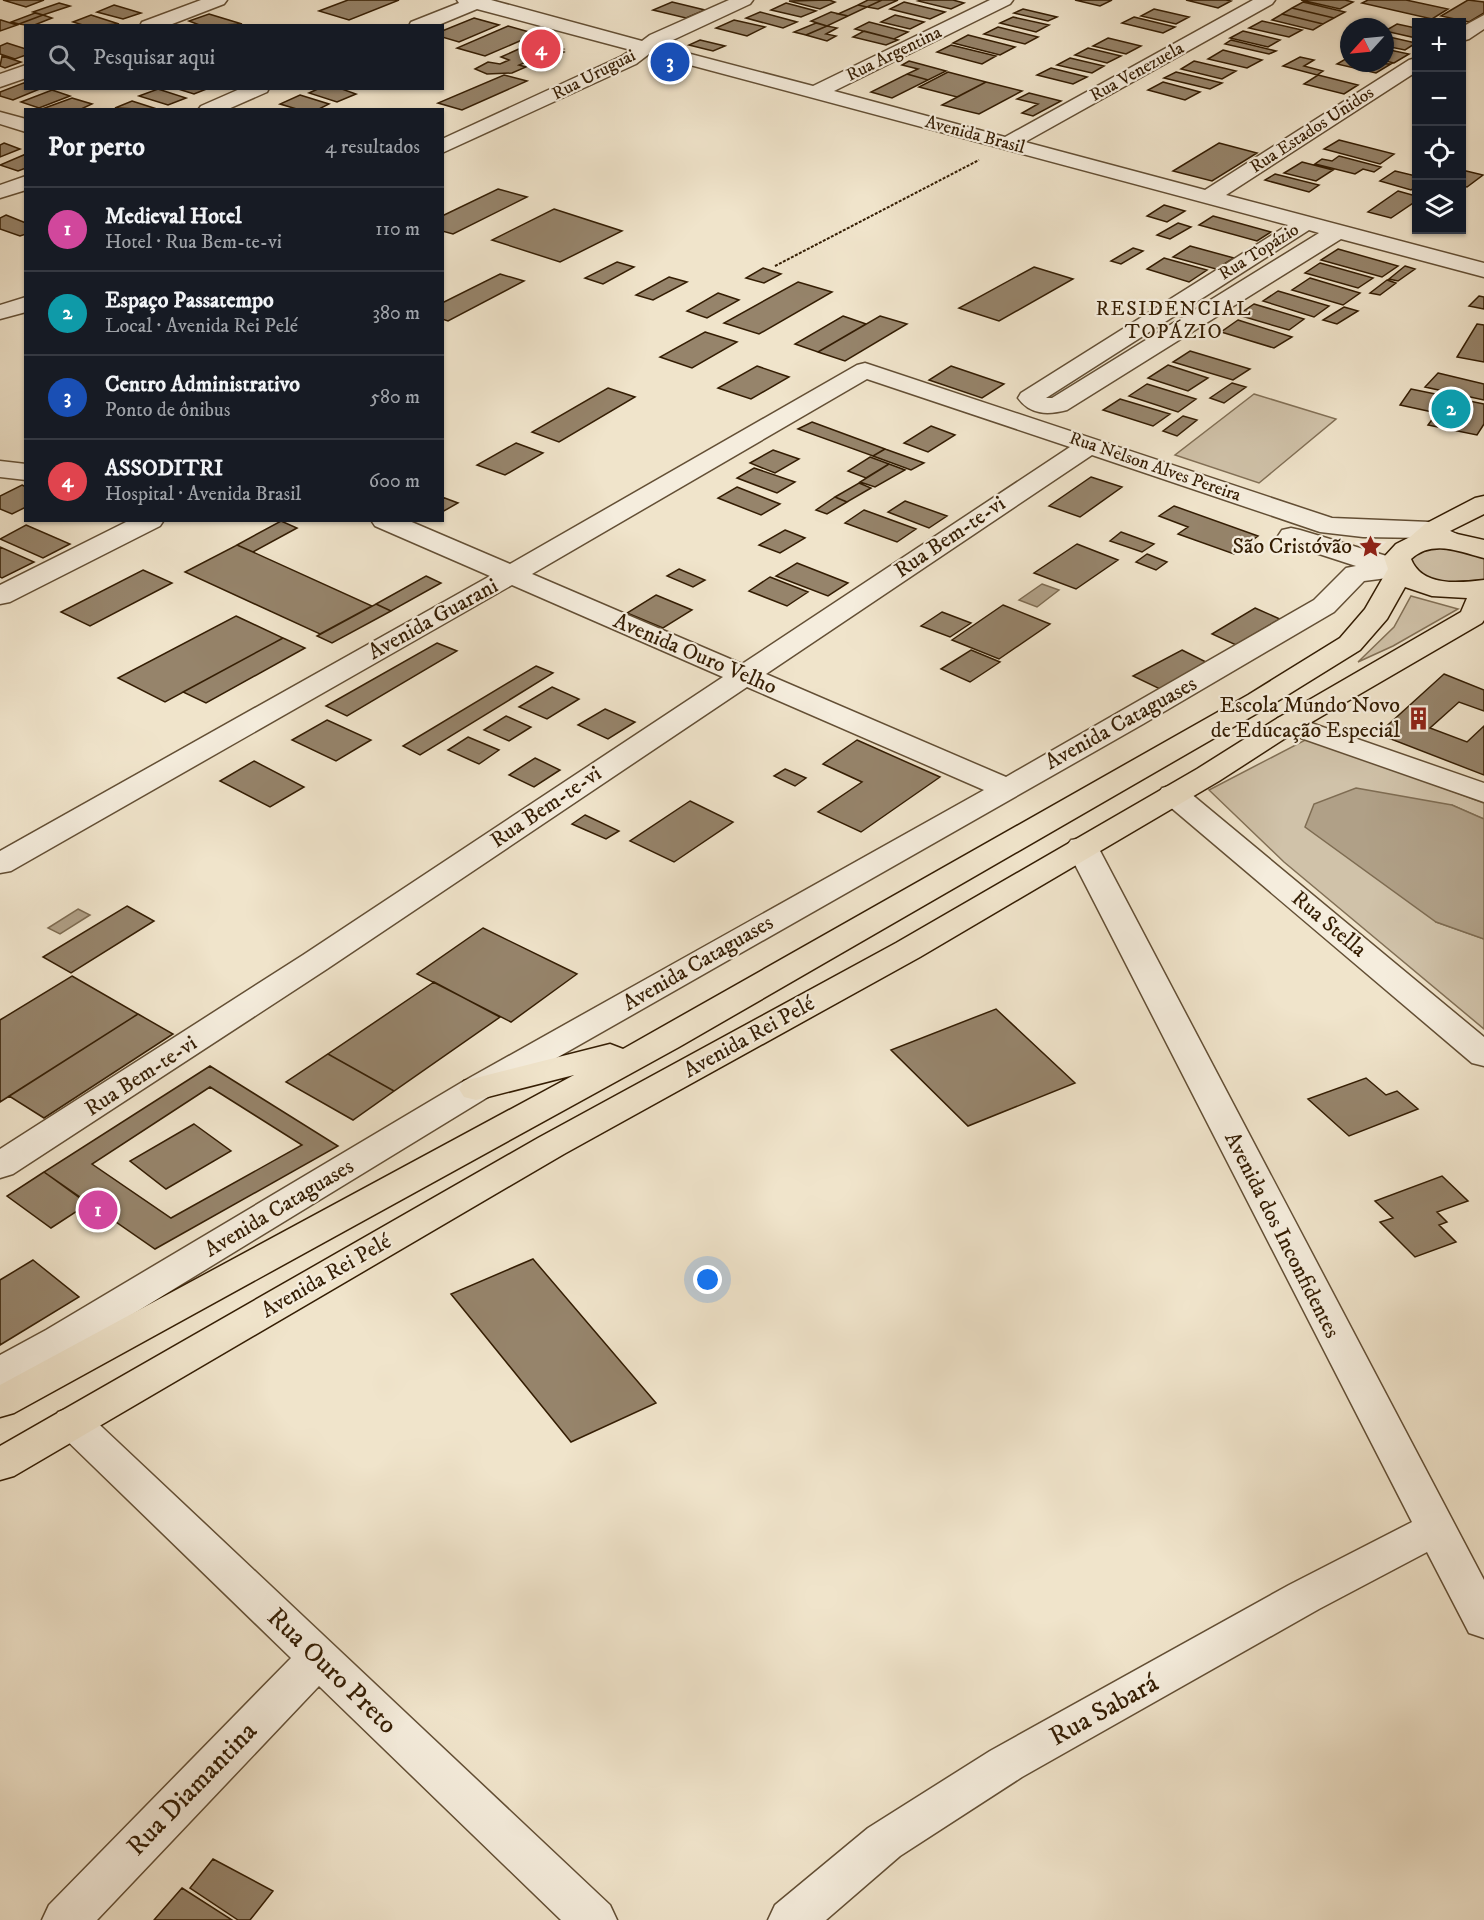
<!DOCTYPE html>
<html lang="pt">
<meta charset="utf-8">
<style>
body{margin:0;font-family:"IM FELL DW Pica",serif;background:#20242c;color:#f1f3f6}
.controls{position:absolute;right:18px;top:18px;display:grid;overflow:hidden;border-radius:0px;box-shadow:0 2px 4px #0004}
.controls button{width:54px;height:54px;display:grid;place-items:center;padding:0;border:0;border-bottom:2px solid #363941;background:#171b24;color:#f1f3f6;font:30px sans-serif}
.compass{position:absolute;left:1340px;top:18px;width:54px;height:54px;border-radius:50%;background:#171b24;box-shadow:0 2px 4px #0004;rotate:243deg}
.you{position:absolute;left:708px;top:1280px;width:21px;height:21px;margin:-15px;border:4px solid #fff;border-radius:50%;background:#1a73e8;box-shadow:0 0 0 9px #1a73e833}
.badge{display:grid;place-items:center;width:39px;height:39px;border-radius:50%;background:#c59692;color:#fff;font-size:20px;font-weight:700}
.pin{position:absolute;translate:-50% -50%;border:3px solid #fff;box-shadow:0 2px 6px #0006}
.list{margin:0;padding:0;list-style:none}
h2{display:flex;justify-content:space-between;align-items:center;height:78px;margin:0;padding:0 24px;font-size:26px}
h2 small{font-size:20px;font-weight:400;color:#9ea1a6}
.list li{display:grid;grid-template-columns:39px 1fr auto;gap:18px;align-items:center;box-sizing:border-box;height:84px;padding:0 24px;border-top:2px solid #363941}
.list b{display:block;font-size:22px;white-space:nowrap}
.list p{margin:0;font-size:20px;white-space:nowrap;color:#9ea1a6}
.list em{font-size:20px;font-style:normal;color:#9ea1a6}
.icon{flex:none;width:33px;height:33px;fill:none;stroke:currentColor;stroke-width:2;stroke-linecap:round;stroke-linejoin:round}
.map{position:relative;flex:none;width:1484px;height:1920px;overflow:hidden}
.search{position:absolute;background:#171b24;box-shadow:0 2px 4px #0004;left:24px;top:24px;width:420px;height:66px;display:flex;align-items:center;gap:15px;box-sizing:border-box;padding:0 21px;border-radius:0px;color:#9ea1a6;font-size:22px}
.panel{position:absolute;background:#171b24;box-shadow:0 2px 4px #0004;left:24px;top:108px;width:420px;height:414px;border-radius:0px}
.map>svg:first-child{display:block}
.green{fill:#d0c2a9;stroke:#827056;stroke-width:1.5}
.water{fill:#b0a087;stroke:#7e6c52;stroke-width:1.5}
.building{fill:#96846b;stroke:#341d03;stroke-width:1.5;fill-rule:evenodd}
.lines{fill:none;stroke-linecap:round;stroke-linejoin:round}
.minor-casing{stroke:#634f35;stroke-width:3}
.major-casing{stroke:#341d03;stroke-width:3}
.path{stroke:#341d03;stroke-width:2;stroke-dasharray:3 1.5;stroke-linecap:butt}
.minor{fill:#f5eddd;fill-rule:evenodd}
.major{fill:#f0e4cb;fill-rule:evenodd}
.labels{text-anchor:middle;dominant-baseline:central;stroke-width:4.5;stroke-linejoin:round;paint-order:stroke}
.far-street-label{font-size:18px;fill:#341d03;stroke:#f5eddd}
.far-neighbourhood-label{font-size:20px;letter-spacing:1.5px;fill:#341d03;stroke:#f5eddd}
.street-label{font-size:22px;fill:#341d03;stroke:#f5eddd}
.poi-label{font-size:22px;fill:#341d03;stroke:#f5eddd;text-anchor:end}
.near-street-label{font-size:27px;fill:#341d03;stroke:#f5eddd}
</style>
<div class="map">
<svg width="1484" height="1920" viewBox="0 0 1484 1920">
<rect width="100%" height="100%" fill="#f0e4cb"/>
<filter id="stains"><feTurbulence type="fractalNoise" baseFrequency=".00333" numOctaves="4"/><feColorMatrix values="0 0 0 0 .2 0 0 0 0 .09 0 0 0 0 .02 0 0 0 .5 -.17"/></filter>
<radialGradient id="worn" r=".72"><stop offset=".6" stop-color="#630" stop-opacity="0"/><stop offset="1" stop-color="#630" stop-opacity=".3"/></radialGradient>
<path class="green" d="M1254,394L1336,419L1259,483L1175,455Z
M1438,546L1464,549L1484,558V580L1435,583L1414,574L1407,561L1416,550Z
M1411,596L1458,609L1393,646L1358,662L1394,627Z
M1309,738L1484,803V819L1452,805L1436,922L1484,939V1029L1284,862L1209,790Z"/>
<path class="water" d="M1042,584L1059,590L1037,607L1019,600Z
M1356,788L1452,805L1484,819V939L1436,922L1305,827L1314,804Z
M78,909L90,915L60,934L48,928Z"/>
<path class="building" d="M3,0H44L26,7Z
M348,0H399L349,20L319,11Z
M829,0L835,2L820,9L789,1Z
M868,0H882L867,7L858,5Z
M882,0H898L878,9L867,7Z
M921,0H953L964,3L951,9L918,1Z
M1075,0H1112L1100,6Z
M1186,0H1226L1231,1L1218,8Z
M1301,0H1345L1353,2L1340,9Z
M1368,0H1406L1448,9L1432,19L1362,3Z
M1468,0L1484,2V13L1469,22L1441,16Z
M672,2L705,10L686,18L653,10Z
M904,2L945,12L930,19L890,9Z
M1303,2L1345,12L1334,18L1292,8Z
M59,3L70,6L43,15L33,12Z
M786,3L816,11L801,17L771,10Z
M114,5L141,13L123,19L97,12Z
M858,5L867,7L848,16L838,14Z
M1292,8L1334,18L1323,24L1282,14Z
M1023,9L1057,17L1048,21L1014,13Z
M1154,9L1189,17L1176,24L1141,16Z
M760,12L797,22L783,28L746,18Z
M831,12L848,16L827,26L811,21Z
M35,13L43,15L19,24L11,22Z
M209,14L242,24L202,26L189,21Z
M1282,14L1323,24L1313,30L1272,20Z
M43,15L52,18L32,26L19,24Z
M91,15L119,24L86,26L73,22Z
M895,15L924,22L910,29L881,22Z
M1013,17L1049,25L1036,32L1000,23Z
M1134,17L1175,27L1163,33L1122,23Z
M474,18L499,25L459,42L442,37V31Z
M0,20H1L17,25L0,31Z
M734,20L765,27L747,36L716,28Z
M1262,21L1302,30L1289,37L1249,28Z
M869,22L908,32L894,39L855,29Z
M816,23L827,26L806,35L794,32Z
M1397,24L1416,28V38L1385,31Z
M508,26L536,34L485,56L457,48Z
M827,26L837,28L826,34L836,36L827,41L806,35Z
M998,27L1038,37L1025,44L984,34Z
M864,31L894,39L898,40L886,45L853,37Z
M1243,31L1280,40L1268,47L1230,38Z
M968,35L1015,47L1000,55L953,43Z
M1385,36L1416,43L1405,50L1385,46Z
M1108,38L1141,46L1126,54L1093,46Z
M700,40L725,46L713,51L689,45Z
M1231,40L1276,51L1269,54L1225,44Z
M7,43L26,49V55L15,59L0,54V46Z
M543,44L563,49L560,50L564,52L552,58L539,61L533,59L519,65L526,67L512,73L487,74L475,69L488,62L500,64L509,60L501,57L521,48Z
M951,45L996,56L982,64L937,52Z
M1088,48L1121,56L1107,63L1075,55Z
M1385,49L1409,54L1394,63L1385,61Z
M1223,50L1262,60L1247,68L1208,59Z
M2,56L21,62L5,68L0,66Z
M1300,57L1314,60L1304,66L1323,71L1317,75L1283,66Z
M1349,57V63L1391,64L1376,73L1337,64Z
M1070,58L1104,66L1092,73L1057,65Z
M909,61L946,71L928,80L907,74L918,69L902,65Z
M1194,61L1236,71L1222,79L1181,69Z
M1051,68L1087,77L1073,84L1037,75Z
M948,72L986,82L957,97L919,87Z
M1176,72L1222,83L1210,89L1164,78Z
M907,74L928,80L892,98L871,92Z
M504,75L527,81L462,110L438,103Z
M1318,75L1358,85L1344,94L1304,84Z
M26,82V88H42L13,100L0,96V92Z
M986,82L1022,91L979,114L942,105Z
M1163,82L1200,92L1185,100L1148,90Z
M175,88H209L194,94Z
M320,88H339L356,94L337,102L309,93Z
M158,89L186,98L168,105L139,96Z
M52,90L70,96L39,108L21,102Z
M1029,93L1061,101L1033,116L1022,113L1038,104L1017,99Z
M300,95L329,104L317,110H300L280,104Z
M72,98L92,104L79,110L42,109Z
M132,101L160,110L115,108Z
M1339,140L1394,154L1380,164L1324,149Z
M4,143L20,149L0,157V145Z
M1219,143L1257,153L1212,181L1173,171Z
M26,154V168L18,171L0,165Z
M1339,156L1381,167L1374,172L1363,169L1355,174L1315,164L1322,159L1332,161Z
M1302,162L1333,170L1316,181L1284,173Z
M1462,170L1483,175L1467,187L1462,186Z
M1395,171L1416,176V186L1411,190L1380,181Z
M1275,174L1319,185L1309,192L1265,180Z
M498,189L527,197L453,234L442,231V216Z
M1398,191L1416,196V201L1391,218L1368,212Z
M1164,205L1185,211L1167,222L1147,216Z
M554,209L622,231L560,262L492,240Z
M6,215L26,223V234L20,236L0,229V218Z
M1213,216L1271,232L1257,241L1199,225Z
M1178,223L1191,227L1170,239L1157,235Z
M1190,246L1234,258L1216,269L1173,257Z
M1133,248L1143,251L1121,264L1111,261Z
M1338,249L1398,266L1382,277L1321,260Z
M1164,258L1207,270L1189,282L1147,269Z
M617,262L634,267L603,284L585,278Z
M1320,263L1373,278L1358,288L1305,273Z
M1405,266L1415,269L1398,281L1389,279Z
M1034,267L1073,279L999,321L959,308Z
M763,268L781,274L764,283L746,278Z
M500,274L524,281L448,321L442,319V303Z
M669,277L687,282L653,300L636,295Z
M1310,278L1360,293L1343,305L1292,290Z
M1387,280L1396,283L1380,295L1370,293Z
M798,282L832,292L759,334L724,323Z
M1278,291L1329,306L1314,317L1263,301Z
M718,293L739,300L707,318L687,311Z
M1479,296L1484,297V309L1469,306Z
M1254,304L1304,319L1289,330L1238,315Z
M1344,307L1358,311L1337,324L1323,320Z
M843,316L866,324L818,352L795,344Z
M880,316L907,324L845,361L818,352Z
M1238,320L1292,337L1274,348L1221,332Z
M1477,324L1484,325V362L1457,357Z
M705,332L737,342L692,368L660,357Z
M1190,351L1250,369L1233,380L1173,362Z
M1168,365L1208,378L1188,391L1148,378Z
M757,366L789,377L751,399L718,388Z
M951,366L1004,384L982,398L929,380Z
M1438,373L1484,384V400L1425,387Z
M1232,383L1246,387L1224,403L1210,398Z
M1147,384L1196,399L1178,412L1129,396Z
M608,388L635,397L559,442L532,432Z
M1411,389L1484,404V424L1477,435L1428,425L1437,413L1400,405Z
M1120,399L1170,414L1153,426L1103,410Z
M1183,416L1197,420L1177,436L1163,431Z
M812,422L885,449L873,456L798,429Z
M931,426L955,435L928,452L904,443Z
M516,443L543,453L505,475L477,465Z
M885,449L924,463L911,470L873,456Z
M773,450L799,459L775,473L750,463Z
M870,457L889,464L866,478L848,471Z
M889,464L905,470L875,487L860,482Z
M754,468L795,482L777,493L737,478Z
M1091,477L1122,487L1080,517L1049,506Z
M859,483L871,488L847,502L835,497Z
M22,485L26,487V507L12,514L0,509V496Z
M737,487L780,504L761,515L718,498Z
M442,497L458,503L442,512Z
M835,497L847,502L827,514L816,510Z
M905,501L947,516L929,528L888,512Z
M1174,506L1258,536L1234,554L1178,534L1188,527L1159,516Z
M864,510L916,529L897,542L845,523Z
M281,521L297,528L253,552L237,545Z
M26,525L70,544L43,558L0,539Z
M785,530L805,538L780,553L759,545Z
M1121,532L1154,544L1142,552L1110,541Z
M1077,544L1118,560L1076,589L1034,573Z
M237,545L253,552L372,606L320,634L185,572Z
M0,547L34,562L2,578L0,577Z
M1147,554L1167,562L1156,570L1136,562Z
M797,563L848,583L828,596L776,576Z
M679,569L705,580L693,587L667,576Z
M143,570L172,583L90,626L61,612Z
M426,576L441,583L391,611L376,604Z
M770,577L808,592L787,606L749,591Z
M656,595L692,610L663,628L627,613Z
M376,604L391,611L332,643L317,636Z
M1003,605L1050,624L999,659L952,640Z
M1255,608L1280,619L1236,645L1212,634Z
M942,612L971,623L950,637L921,626Z
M236,616L283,638L165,702L118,678Z
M283,638L305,648L206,703L183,692Z
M437,643L457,651L347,716L326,706Z
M971,650L1000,662L970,682L941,669Z
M1182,650L1208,663L1160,689L1133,676Z
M536,666L553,673L420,755L403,746Z
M1444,674L1484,690V711L1459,702L1430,728L1467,742L1484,726V775L1378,734Z
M552,687L579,699L547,719L519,707Z
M605,709L635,722L608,739L578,725Z
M506,716L531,727L509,741L484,730Z
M327,720L371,740L336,761L292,740Z
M468,737L499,750L479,764L448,750Z
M857,740L940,777L861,832L818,812L862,782L823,764Z
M535,758L560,770L534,787L509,775Z
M254,761L304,787L270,807L220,781Z
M785,769L806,778L795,786L774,776Z
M690,801L733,822L674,862L630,841Z
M585,815L619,831L606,839L572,824Z
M127,906L154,921L71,973L43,957Z
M483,928L577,974L511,1022L417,974Z
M72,976L138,1014L0,1102V1020Z
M434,982L500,1017L394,1091L328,1054Z
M996,1009L1075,1083L968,1126L891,1050Z
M138,1014L173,1034L44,1118L9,1096Z
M328,1054L394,1091L353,1120L286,1082Z
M210,1066L338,1146L155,1249L44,1172ZM210,1087L302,1145L171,1218L92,1164Z
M1366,1078L1386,1095L1397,1091L1418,1109L1349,1136L1308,1099Z
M194,1124L231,1151L166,1189L130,1161Z
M44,1172L88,1204L51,1228L7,1196Z
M1442,1176L1468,1201L1437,1212L1447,1222L1439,1225L1456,1242L1415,1257L1380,1222L1393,1218L1375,1201Z
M533,1259L656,1403L571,1442L451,1294Z
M33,1260L79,1297L0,1345V1280Z
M213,1859L273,1891L250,1920H238L190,1888Z
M182,1888L232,1920H154Z"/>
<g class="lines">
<defs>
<path id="minor" d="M201,0H227L224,4L167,26H140L142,22Z
M457,0H491L642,41L650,35L729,0H753L750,4L660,46L813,86L990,0H1013L1010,4L834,91L1005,137L1253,0H1275L1272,4L1025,142L1205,190L1409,60L1416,58V72L1226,195L1484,263V277L1341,239L1067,410C1048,415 1030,415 1018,398L1021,393L1288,225L649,54L636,64L442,153V139L622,56L631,50L477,9L436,26H409L411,22L459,3ZM1309,230L1319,233L1052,398H1046Z
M1484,15V29L1469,39L1462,41V27Z
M26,65V78L0,87V74Z
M242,88H269L267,92L226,110H198L201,106Z
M0,112L26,119V132L0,124Z
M26,176V190L0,198V185Z
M26,297V312L0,319V305Z
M865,363L1332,518L1430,522L1457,534L1461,540L1457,546L1448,548L1425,538L1363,537L1320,532L1092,455L766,674L1006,777L1314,600L1346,568L1356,566L1282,542L1278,536L1282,530L1291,528L1300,530L1410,563L1414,569L1410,575L1364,581L1334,612L1143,724L488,1097L74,1350L14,1383L0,1387V1355L46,1330L464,1081L984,790L747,687L327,969L13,1174L0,1178V1149L303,955L723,677L512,585L11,871L0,873V851L490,576L375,526L371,520H407L510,564L857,365ZM867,379L1070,447L742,664L532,574Z
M0,461L26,464V480L0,477Z
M130,520H164L160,526L10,602L0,604V585Z
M1288,715L1484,783V802L1278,730L1273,724L1278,718Z
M1173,785L1184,788L1484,1037V1066L1472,1063L1162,800L1158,794L1162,788Z
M1082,838L1093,840L1098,847L1484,1580V1638L1469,1633L1427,1552L1319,1609L1022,1777L900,1856L826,1920H768L775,1905L868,1828L990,1751L1289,1585L1412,1522L1066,847L1071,840Z
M72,1407L86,1412L610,1905L617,1920H561L319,1686L97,1920H42L49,1905L291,1658L58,1432L52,1422L58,1412Z"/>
<path id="major" d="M1484,496V514L1448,532L1484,540V558C1460,552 1433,539 1411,559C1422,587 1459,583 1484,580V620L1482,623L1298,730L1219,781L920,957L564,1154L14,1476L0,1480V1446L538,1138L896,943L1197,769L1278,718L1461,612L1467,598L1432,596L1405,587L1387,619L1360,650L1268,707L679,1047L14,1413L0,1417V1385L574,1075L476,1100L464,1097L459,1089L464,1081L610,1044L623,1049L1248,695L1340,638L1365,609L1388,569L1384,557L1396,544L1410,537L1425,524L1475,498Z"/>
</defs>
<use href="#minor" class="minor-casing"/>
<use href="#major" class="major-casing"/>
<path class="path" d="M775,266L979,160"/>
<use href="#minor" class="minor"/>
<use href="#major" class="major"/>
</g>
<defs>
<symbol id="sight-bare" viewBox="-9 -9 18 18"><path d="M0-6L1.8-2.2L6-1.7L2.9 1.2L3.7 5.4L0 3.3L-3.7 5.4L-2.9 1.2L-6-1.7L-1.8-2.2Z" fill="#8f2418" stroke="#f5eddd" stroke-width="2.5" paint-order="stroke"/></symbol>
<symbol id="building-bare" viewBox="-9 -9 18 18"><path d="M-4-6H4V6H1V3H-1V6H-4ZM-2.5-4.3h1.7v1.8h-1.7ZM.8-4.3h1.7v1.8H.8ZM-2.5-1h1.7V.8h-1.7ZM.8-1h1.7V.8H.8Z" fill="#8f2418" stroke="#f5eddd" stroke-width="2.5" paint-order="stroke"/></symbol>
</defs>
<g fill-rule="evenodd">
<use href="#sight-bare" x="1354" y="530" width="33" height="33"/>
<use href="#building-bare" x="1402" y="702" width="33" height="33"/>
</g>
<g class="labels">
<g class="far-street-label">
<text transform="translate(894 54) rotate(-26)">Rua Argentina</text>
<text transform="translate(1137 72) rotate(-29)">Rua Venezuela</text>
<text transform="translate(594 75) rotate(-27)">Rua Uruguai</text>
<text transform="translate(1312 130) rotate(-33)">Rua Estados Unidos</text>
<text transform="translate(975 135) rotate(15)">Avenida Brasil</text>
<text transform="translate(1259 252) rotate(-32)">Rua Topázio</text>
<text transform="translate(1155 467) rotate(19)">Rua Nelson Alves Pereira</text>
</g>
<g class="far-neighbourhood-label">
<text x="1174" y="309">RESIDENCIAL<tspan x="1174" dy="23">TOPÁZIO</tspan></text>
</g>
<g class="street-label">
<text transform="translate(950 537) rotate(-34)">Rua Bem-te-vi</text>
<text transform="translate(433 619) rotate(-29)">Avenida Guarani</text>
<text transform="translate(695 654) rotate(23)">Avenida Ouro Velho</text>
<text transform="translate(1121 723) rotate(-29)">Avenida Cataguases</text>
<text transform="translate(546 807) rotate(-34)">Rua Bem-te-vi</text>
<text transform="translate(1329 924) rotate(40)">Rua Stella</text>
<text transform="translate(698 963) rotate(-30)">Avenida Cataguases</text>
<text transform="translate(749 1037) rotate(-29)">Avenida Rei Pelé</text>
<text transform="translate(141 1076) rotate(-33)">Rua Bem-te-vi</text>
<text transform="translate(279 1208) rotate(-31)">Avenida Cataguases</text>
<text transform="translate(1282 1235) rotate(63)">Avenida dos Inconfidentes</text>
<text transform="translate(326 1276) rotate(-30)">Avenida Rei Pelé</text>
</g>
<g class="poi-label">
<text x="1352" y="546">São Cristóvão</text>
<text x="1400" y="705">Escola Mundo Novo<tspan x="1400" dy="25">de Educação Especial</tspan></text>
</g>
<g class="near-street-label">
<text transform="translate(332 1671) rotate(44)">Rua Ouro Preto</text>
<text transform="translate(1104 1710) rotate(-29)">Rua Sabará</text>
<text transform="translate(192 1789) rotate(-46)">Rua Diamantina</text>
</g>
</g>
<rect width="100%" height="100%" filter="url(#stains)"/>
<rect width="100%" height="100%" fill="url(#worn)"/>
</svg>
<div class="controls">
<button>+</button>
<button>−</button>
<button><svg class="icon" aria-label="locate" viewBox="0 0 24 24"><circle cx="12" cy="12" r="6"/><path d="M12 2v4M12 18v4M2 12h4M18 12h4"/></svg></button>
<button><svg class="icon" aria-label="layers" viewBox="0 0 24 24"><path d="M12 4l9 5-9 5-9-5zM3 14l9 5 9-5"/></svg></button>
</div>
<svg class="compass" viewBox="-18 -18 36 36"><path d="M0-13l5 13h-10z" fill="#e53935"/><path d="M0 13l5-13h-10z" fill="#9ea1a6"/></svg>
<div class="you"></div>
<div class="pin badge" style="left:98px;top:1210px;background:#d1479c">1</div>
<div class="pin badge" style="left:1451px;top:409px;background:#0f9aa8">2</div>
<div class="pin badge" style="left:670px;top:62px;background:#1a4fb4">3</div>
<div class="pin badge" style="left:541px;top:49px;background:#e0444e">4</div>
<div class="search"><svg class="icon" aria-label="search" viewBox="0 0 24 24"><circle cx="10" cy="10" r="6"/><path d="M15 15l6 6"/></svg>Pesquisar aqui</div>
<section class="panel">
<h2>Por perto<small>4 resultados</small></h2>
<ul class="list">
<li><span class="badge" style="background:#d1479c">1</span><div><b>Medieval Hotel</b><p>Hotel · Rua Bem-te-vi</p></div><em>110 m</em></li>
<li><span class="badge" style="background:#0f9aa8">2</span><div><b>Espaço Passatempo</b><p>Local · Avenida Rei Pelé</p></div><em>380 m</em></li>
<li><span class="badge" style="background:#1a4fb4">3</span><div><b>Centro Administrativo</b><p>Ponto de ônibus</p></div><em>580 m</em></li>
<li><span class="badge" style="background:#e0444e">4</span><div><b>ASSODITRI</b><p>Hospital · Avenida Brasil</p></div><em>600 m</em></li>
</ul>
</section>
</div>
